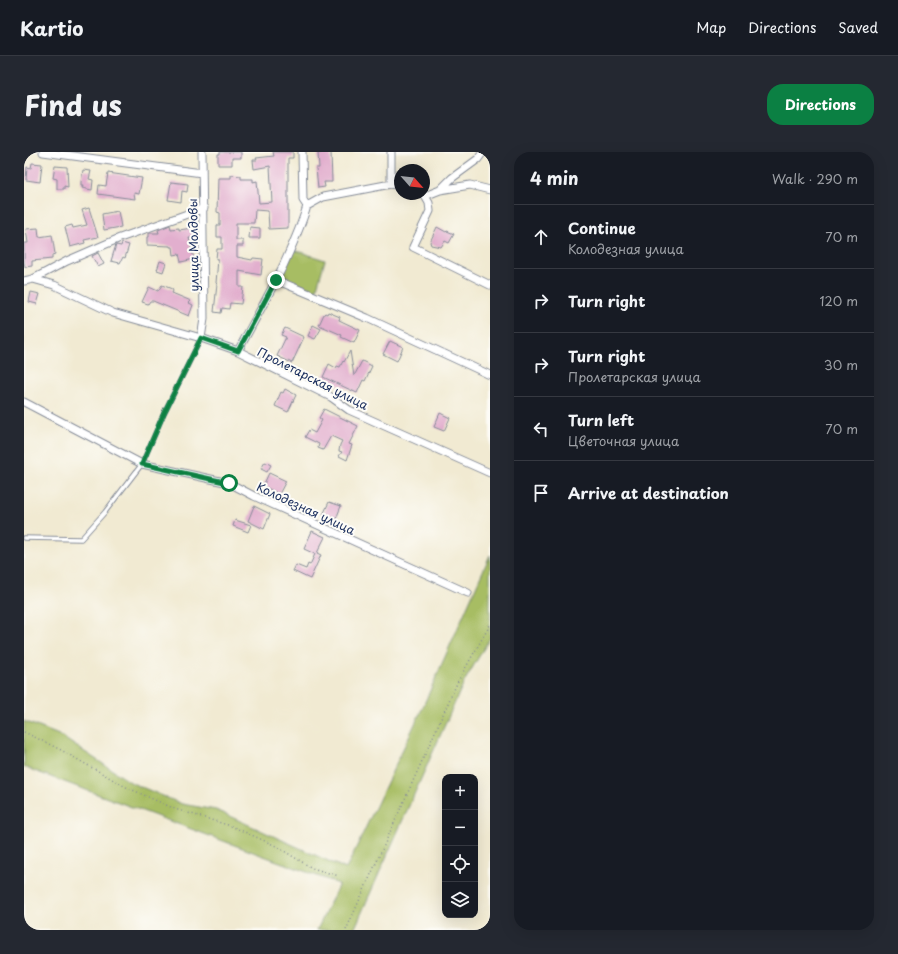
<!DOCTYPE html>
<meta charset="utf-8">
<style>
body{margin:0;font-family:"Playpen Sans",sans-serif;background:#242831;color:#f1f3f6}
.controls{position:absolute;right:12px;bottom:12px;display:grid;overflow:hidden;border-radius:8px;box-shadow:0 4px 16px #0002}
.controls button{width:36px;height:36px;display:grid;place-items:center;padding:0;border:0;border-bottom:1px solid #363941;background:#171b24;color:#f1f3f6;font:20px sans-serif}
.compass{position:absolute;left:370px;top:12px;width:36px;height:36px;border-radius:50%;background:#171b24;box-shadow:0 4px 16px #0002;rotate:117deg}
.stop{position:absolute;width:12px;height:12px;margin:-9px;border:3px solid #0b8043;border-radius:50%;background:#fff}
.stop.end{background:#0b8043;border-color:#fff;box-shadow:0 1px 4px #0008}
.list{margin:0;padding:0;list-style:none}
h2{display:flex;justify-content:space-between;align-items:center;height:52px;margin:0;padding:0 16px;font-size:17px}
h2 small{font-size:13px;font-weight:400;color:#9ea1a6}
.list li{display:grid;grid-template-columns:26px 1fr auto;gap:12px;align-items:center;box-sizing:border-box;height:64px;padding:0 16px;border-top:1px solid #363941}
.list b{display:block;font-size:15px;white-space:nowrap}
.list p{margin:0;font-size:13px;white-space:nowrap;color:#9ea1a6}
.list em{font-size:13px;font-style:normal;color:#9ea1a6}
.icon{flex:none;width:22px;height:22px;fill:none;stroke:currentColor;stroke-width:2;stroke-linecap:round;stroke-linejoin:round}
.map{position:relative;flex:none;width:466px;height:778px;overflow:hidden;border-radius:16px}
header{display:flex;align-items:center;gap:24px;box-sizing:border-box;height:56px;padding:0 20px;background:#171b24;border-bottom:1px solid #363941}
header strong{font-size:19px}
nav{display:flex;gap:22px;margin-inline-start:auto;font-size:14px}
.intro{display:flex;align-items:center;justify-content:space-between;box-sizing:border-box;height:96px;padding:0 24px}
h1{margin:0;font-size:28px}
.button{padding:10px 18px;border-radius:16px;background:#0b8043;color:#fff;font-size:14px;font-weight:700}
main{display:flex;gap:24px;padding:0 24px}
aside{flex:1;background:#171b24;border-radius:16px;box-shadow:0 4px 16px #0002}
.map>svg:first-child{display:block}
.green{fill:#a7bd63;stroke:#617660}
.building{fill:#e2afce}
.lines{fill:none;stroke-linecap:round;stroke-linejoin:round}
.lane-casing{stroke:#868c98;stroke-width:5.5}
.street-casing{stroke:#868c98;stroke-width:9}
.path{stroke:#868c98;stroke-width:1.5;stroke-dasharray:1 3;stroke-linecap:butt}
.lane{stroke:#fff;stroke-width:3.5}
.street{stroke:#fff;stroke-width:7}
.route{stroke:#0b8043;stroke-width:5}
.labels{text-anchor:middle;dominant-baseline:central;stroke-width:4;stroke-linejoin:round;paint-order:stroke}
.street-label{font-size:12px;fill:#1b2f5e;stroke:#fdfcf7}
</style>
<header>
<strong>Kartio</strong>
<nav><a>Map</a><a>Directions</a><a>Saved</a></nav>
</header>
<div class="intro"><h1>Find us</h1><a class="button">Directions</a></div>
<main>
<div class="map">
<svg width="466" height="778" viewBox="0 0 466 778">
<rect width="100%" height="100%" fill="#fdfcf7"/>
<filter id="ink" filterUnits="userSpaceOnUse"><feTurbulence type="fractalNoise" baseFrequency=".025" numOctaves="2"/><feDisplacementMap in="SourceGraphic" scale="8" xChannelSelector="R" yChannelSelector="G"/><feConvolveMatrix kernelMatrix="1 2 1 2 8 2 1 2 1" color-interpolation-filters="sRGB"/></filter>
<filter id="wash" filterUnits="userSpaceOnUse"><feTurbulence type="fractalNoise" baseFrequency=".012" numOctaves="4" result="noise"/><feDisplacementMap in="SourceGraphic" scale="16" xChannelSelector="R" yChannelSelector="G"/><feGaussianBlur stdDeviation="0.9" result="paint"/><feColorMatrix in="noise" values="0 0 0 0 0 0 0 0 0 0 0 0 0 0 0 0 0 1.4 0 .05"/><feComposite in="paint" operator="in"/></filter>
<g filter="url(#wash)">
<rect width="100%" height="100%" fill="#f1ead2"/>
<path class="green" d="M270,98L301,108L292,139L257,125Z
M466,403V486L440,530L330,778H293L315,732L0,615V569L35,583L108,631L158,652L192,658L322,717L397,559Z"/>
<g id="blocks">
<path class="building" d="M196,0H217V6H208V13H194V2H196Z
M249,0H269V6H264V76L245,77L244,59L231,58L230,71H212V88H219V94H213V105L228,108L229,106L239,107L237,123L215,119V135H219L217,152L206,151L205,157L198,156L197,161L190,160L193,132L192,131L194,107H192L193,97H198V85H193V73H196V61L193,60L194,26H207V23L217,24V27H229V30L233,29L235,51L248,50L246,14L230,17L229,8H233L232,6L250,4Z
M297,0H307L308,30H300L301,35L294,36L292,16H295L294,1H297Z
M8,11L18,12L16,30L2,28L3,15L7,16Z
M31,14L43,15L44,35L40,34V37H33V27L29,26Z
M59,18L67,19L65,27L69,28L68,38L58,36L59,33H57V30Z
M84,21L118,26L115,42L110,41L111,47L74,42L75,33L82,34Z
M147,30L164,32L163,40L158,39L157,50L144,48Z
M65,56L74,85L60,88L61,91L46,95L41,75L48,73L49,76L63,73L58,58Z
M94,59L97,75L80,78L78,62Z
M146,73L147,77L155,76V78L168,76L170,86H165L170,107L157,110L155,102L150,103L149,95H146V94L123,93V85H125V81H135L134,78Z
M226,75L236,76V86H225Z
M413,75L422,80L423,79L430,82L425,91L421,89L417,95L407,93L406,90Z
M14,76L15,85L28,83L31,102L28,103V107L8,109V114L1,115L0,110V91H4L2,77Z
M98,91L105,93L101,106L99,105L96,111L87,109L92,93L97,94Z
M74,101L80,112L74,115L68,104Z
M136,109L142,111L139,120L133,118Z
M138,133L148,137L149,139L148,141L167,149L165,151L169,153L165,164L129,149H126L124,152L118,150L125,135L134,139Z
M7,140L16,142L13,152L5,150Z
M304,160L316,165L315,168L336,178L330,191L317,185L318,183L295,173L300,162L301,161L303,162Z
M289,173L297,177L291,187L284,184Z
M261,176L280,185L268,211L253,204L262,185L257,183Z
M366,189L379,195L373,209L359,202Z
M326,199L330,224L338,209L348,214L341,229L339,228L333,241L299,225L305,212L312,216L313,214L316,215L319,209L320,210Z
M261,237L272,243L264,260L251,254L257,240L259,241Z
M300,257L334,274L325,292L328,293L323,308L315,304L318,300L315,299L316,293L318,289L307,284L299,298L294,296L295,292L281,285L285,278L291,281L298,268L295,266Z
M416,261L426,266L420,279L410,275Z
M241,310L247,313L243,320L237,317Z
M245,321L262,329L255,342L239,334Z
M305,350L317,354L312,367L299,363Z
M230,354L246,362L240,377L224,369Z
M211,368L227,373L224,380L209,374Z
M288,379L301,385L293,401L297,403L286,427L269,419L272,413L282,417L284,412L286,413L291,402L280,397Z"/>
</g>
</g>
<g filter="url(#ink)">
<use href="#blocks" fill-opacity="0" stroke="#868c98" stroke-width="1"/>
<g class="lines">
<defs>
<path id="lane" d="M0,386L57,387L81,360L118,312L140,261L177,186"/>
<path id="street" d="M19,0L178,21
M367,0V32
M416,38L446,33L466,38
M397,42L401,44L405,51L406,59L389,95L466,133
M401,44L416,38L428,26L454,7L459,0
M283,54L299,45L367,32L376,34
M9,127L43,109L96,86L180,56
M252,128L343,166L466,223
M0,129L9,127L30,133L89,161L177,186L214,199L307,245L325,258L466,321
M177,186L180,167L178,0
M214,199C229,171 245,143 259,114C268,94 277,75 283,54L279,48L278,0
M0,250L118,312L205,331L230,344L444,441"/>
</defs>
<use href="#lane" class="lane-casing"/>
<use href="#street" class="street-casing"/>
<path class="path" d="M0,580L37,598L102,635L151,657L207,674L250,693L288,716L315,724
M322,778L434,529L466,473"/>
<use href="#lane" class="lane"/>
<use href="#street" class="street"/>
</g>
</g>
<g class="lines" filter="url(#ink)">
<path class="route" d="M205,331L118,312L140,261L177,186L214,199L252,128"/>
</g>
<g class="labels">
<g class="street-label">
<text transform="translate(169 93) rotate(-91)">улица Молдовы</text>
<text transform="translate(289 226) rotate(27)">Пролетарская улица</text>
<text transform="translate(282 356) rotate(25)">Колодезная улица</text>
</g>
</g>
</svg>
<div class="controls">
<button>+</button>
<button>−</button>
<button><svg class="icon" aria-label="locate" viewBox="0 0 24 24"><circle cx="12" cy="12" r="6"/><path d="M12 2v4M12 18v4M2 12h4M18 12h4"/></svg></button>
<button><svg class="icon" aria-label="layers" viewBox="0 0 24 24"><path d="M12 4l9 5-9 5-9-5zM3 14l9 5 9-5"/></svg></button>
</div>
<svg class="compass" viewBox="-18 -18 36 36"><path d="M0-13l5 13h-10z" fill="#e53935"/><path d="M0 13l5-13h-10z" fill="#9ea1a6"/></svg>
<div class="stop" style="left:205px;top:331px"></div>
<div class="stop end" style="left:252px;top:128px"></div>
</div>
<aside>
<h2>4 min<small>Walk · 290 m</small></h2>
<ul class="list">
<li><svg class="icon" aria-label="ahead" viewBox="0 0 24 24"><path d="M12 20V5M6 11l6-6 6 6"/></svg><div><b>Continue</b><p>Колодезная улица</p></div><em>70 m</em></li>
<li><svg class="icon" aria-label="right" viewBox="0 0 24 24"><path d="M7 20v-9h11M14 6l5 5-5 5"/></svg><div><b>Turn right</b></div><em>120 m</em></li>
<li><svg class="icon" aria-label="right" viewBox="0 0 24 24"><path d="M7 20v-9h11M14 6l5 5-5 5"/></svg><div><b>Turn right</b><p>Пролетарская улица</p></div><em>30 m</em></li>
<li><svg class="icon" aria-label="left" viewBox="0 0 24 24"><path d="M17 20v-9H6M10 6l-5 5 5 5"/></svg><div><b>Turn left</b><p>Цветочная улица</p></div><em>70 m</em></li>
<li><svg class="icon" aria-label="arrive" viewBox="0 0 24 24"><path d="M6 21V4h12l-3 4 3 4H6"/></svg><div><b>Arrive at destination</b></div></li>
</ul>
</aside>
</main>
